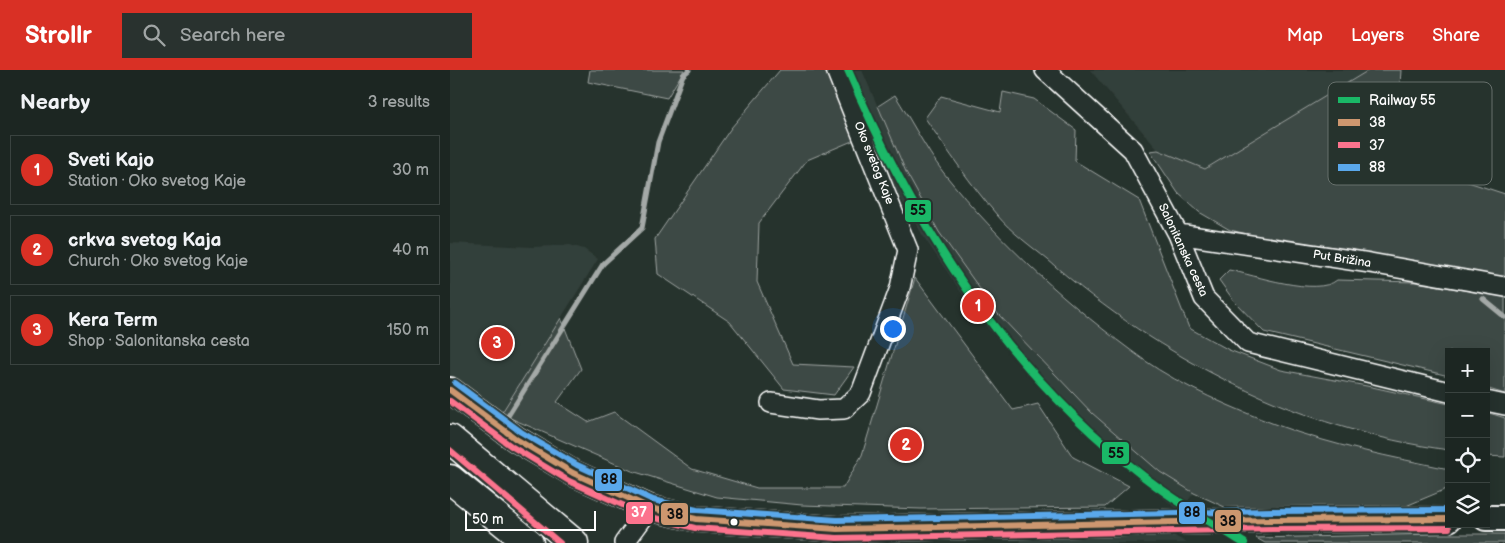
<!DOCTYPE html>
<meta charset="utf-8">
<style>
body{margin:0;font-family:"Balsamiq Sans",sans-serif;background:#29322f;color:#f1f3f6}
.controls{position:absolute;right:15px;bottom:15px;display:grid;overflow:hidden;border-radius:0px;box-shadow:0 5px 20px #0002}
.controls button{width:45px;height:45px;display:grid;place-items:center;padding:0;border:0;border-bottom:1px solid #3a4340;background:#1c2622;color:#f1f3f6;font:25px sans-serif}
.scale{position:absolute;left:15px;bottom:12px;width:131px;box-sizing:border-box;padding-left:5px;border:2px solid #fff;border-top:0;font-size:14px;line-height:18px;white-space:nowrap;color:#fff;-webkit-text-stroke:4px #26332d;paint-order:stroke}
.you{position:absolute;left:442px;top:258px;width:18px;height:18px;margin:-12px;border:4px solid #fff;border-radius:50%;background:#1a73e8;box-shadow:0 0 0 8px #1a73e833}
.badge{display:grid;place-items:center;width:32px;height:32px;border-radius:50%;background:#d93025;color:#fff;font-size:16px;font-weight:700}
.pin{position:absolute;translate:-50% -50%;border:2px solid #fff;box-shadow:0 1px 5px #0006}
.list{margin:0;padding:0;list-style:none}
h2{display:flex;justify-content:space-between;align-items:center;height:65px;margin:0;padding:0 20px;font-size:21px}
h2 small{font-size:16px;font-weight:400;color:#a0a5a5}
.list li{display:grid;grid-template-columns:32px 1fr auto;gap:15px;align-items:center;box-sizing:border-box;height:70px;margin:0 10px 10px;padding:0 10px;border:1px solid #3a4340;border-radius:0px}
.list b{display:block;font-size:19px;white-space:nowrap}
.list p{margin:0;font-size:16px;white-space:nowrap;color:#a0a5a5}
.list em{font-size:16px;font-style:normal;color:#a0a5a5}
.icon{flex:none;width:28px;height:28px;fill:none;stroke:currentColor;stroke-width:2;stroke-linecap:round;stroke-linejoin:round}
.map{position:relative;flex:none;width:1055px;height:473px;overflow:hidden}
header{display:flex;align-items:center;gap:30px;box-sizing:border-box;height:70px;padding:0 25px;background:#d93025;color:#fff}
header strong{font-size:24px}
nav{display:flex;gap:28px;margin-inline-start:auto;font-size:18px}
.search{width:350px;height:45px;background:#29322f;display:flex;align-items:center;gap:12px;box-sizing:border-box;padding:0 18px;border-radius:0px;color:#a0a5a5;font-size:19px}
main{display:flex}
aside{flex:1;background:#1c2622}
.map>svg:first-child{display:block}
.built{fill:#333f3a}
.green{fill:#3e4944;stroke:#9ea4a2}
.lines{fill:none;stroke-linecap:round;stroke-linejoin:round}
.stream{stroke:#a4a9a7;stroke-width:5}
.minor-casing{stroke:#fff;stroke-width:22}
.major-casing{stroke:#fff;stroke-width:28}
.highway-casing{stroke:#fff;stroke-width:31}
.minor{stroke:#26332d;stroke-width:19}
.major{stroke:#26332d;stroke-width:24}
.highway{stroke:#26332d;stroke-width:28}
.bus-1-casing{stroke:#26332d;stroke-width:10}
.bus-2-casing{stroke:#26332d;stroke-width:10}
.bus-3-casing{stroke:#26332d;stroke-width:10}
.bus-1{stroke:#cd976f;stroke-width:6}
.bus-2{stroke:#fc738d;stroke-width:6}
.bus-3{stroke:#5aa8eb;stroke-width:6}
.rail-1-casing{stroke:#26332d;stroke-width:11}
.rail-1{stroke:#1ab867;stroke-width:8}
.bus-dot{fill:#fff;stroke:#26332d;stroke-width:2}
.labels{text-anchor:middle;dominant-baseline:central;stroke-width:4;stroke-linejoin:round;paint-order:stroke}
.street-label{font-size:12px;fill:#fff;stroke:#26332d}
.key{fill:#26332d;stroke:#67706c;stroke-width:1}
.key-label{font-size:14px;fill:#fff}
.line-badge{stroke:#26332d;stroke-width:2}
.badge-label{font-size:14px;text-anchor:middle;font-weight:bold;fill:#fff}
.pale-badge-label{font-size:14px;text-anchor:middle;font-weight:bold;fill:#111}
</style>
<header>
<strong>Strollr</strong>
<div class="search"><svg class="icon" aria-label="search" viewBox="0 0 24 24"><circle cx="10" cy="10" r="6"/><path d="M15 15l6 6"/></svg>Search here</div>
<nav><a>Map</a><a>Layers</a><a>Share</a></nav>
</header>
<main>
<aside>
<h2>Nearby<small>3 results</small></h2>
<ul class="list">
<li><span class="badge">1</span><div><b>Sveti Kajo</b><p>Station · Oko svetog Kaje</p></div><em>30 m</em></li>
<li><span class="badge">2</span><div><b>crkva svetog Kaja</b><p>Church · Oko svetog Kaje</p></div><em>40 m</em></li>
<li><span class="badge">3</span><div><b>Kera Term</b><p>Shop · Salonitanska cesta</p></div><em>150 m</em></li>
</ul>
</aside>
<div class="map">
<svg width="1055" height="473" viewBox="0 0 1055 473">
<rect width="100%" height="100%" fill="#26332d"/>
<filter id="ink" filterUnits="userSpaceOnUse"><feTurbulence type="fractalNoise" baseFrequency=".02" numOctaves="2"/><feDisplacementMap in="SourceGraphic" scale="10" xChannelSelector="R" yChannelSelector="G"/><feConvolveMatrix kernelMatrix="1 2 1 2 8 2 1 2 1" color-interpolation-filters="sRGB"/></filter>
<g filter="url(#ink)">
<path class="built" d="M390,0H412L456,102L489,162L548,244L642,343L710,402L744,423L730,441L682,404L627,356L575,302L526,244L475,169L437,107Z
M640,0H919L755,99L708,80Z
M0,173L83,177L120,175L134,179L148,189L51,344L0,309Z
M723,465L737,473H570L571,470Z"/>
<path class="green" d="M140,0H234L217,28L138,12Z
M330,0H378L407,69L357,90L309,153L307,212L343,294L404,297L384,325L334,319L280,252L208,204L205,169L281,58Z
M919,0H951L947,64L1012,110L1055,124V212L832,172L780,160L749,142L728,123L700,81L708,80L755,99Z
M553,22L584,29L626,60L625,91L689,130L739,258L779,280L831,300L922,317L999,334V380C849,360 711,289 598,190C581,176 561,162 547,145C521,115 498,81 475,48L491,26L550,42Z
M445,25C461,50 475,78 493,102C550,173 620,237 694,290C731,316 784,339 827,355C883,376 941,387 999,399V418L944,441L779,439L744,423L710,402L642,343L548,244L489,162L456,102L428,36Z
M779,200C804,205 867,227 887,210L965,212L1055,227V324L1036,318V282H999V306L814,262L784,231L769,210Z
M465,208L563,340L588,334L623,387L679,416L655,437L471,439L352,435L267,427L182,401L51,344L111,248L131,299L107,332L138,352L164,342L242,399L307,418H393L412,385Z
M1036,342L1055,348V387L1036,386Z
M989,464H1055V473H815L806,468Z"/>
<g class="lines">
<path class="stream" d="M1033,229L1055,247
M58,346L153,194L192,158L208,72L233,5L239,0"/>
<defs>
<path id="minor" d="M595,0L683,80L728,164L754,228L798,273L999,322
M728,164L920,193L1055,217
M1036,331L1055,335
M321,333L368,340L394,339L411,323L450,218L458,180L386,0
M174,473L200,438"/>
<path id="major" d="M0,320L66,369L123,403L200,438L246,449L387,459L822,450L999,449
M1036,448H1055"/>
<path id="highway" d="M0,369L124,473
M0,409L79,473"/>
</defs>
<use href="#minor" class="minor-casing"/>
<use href="#major" class="major-casing"/>
<use href="#highway" class="highway-casing"/>
<use href="#minor" class="minor"/>
<use href="#major" class="major"/>
<use href="#highway" class="highway"/>
<defs>
<path id="bus-1" d="M0,320L66,369L123,403L200,438L246,449L387,459L822,450L999,449"/>
<path id="bus-2" d="M0,331L61,376L119,411L197,446L245,458L387,468L822,459L999,458
M0,380L110,473"/>
<path id="bus-3" d="M5,313L71,362L127,395L203,430L247,440L387,450L822,441L999,440"/>
</defs>
<use href="#bus-1" class="bus-1-casing"/>
<use href="#bus-2" class="bus-2-casing"/>
<use href="#bus-3" class="bus-3-casing"/>
<use href="#bus-1" class="bus-1"/>
<use href="#bus-2" class="bus-2"/>
<use href="#bus-3" class="bus-3"/>
<defs>
<path id="rail-1" d="M398,0C466,159 555,299 693,406C725,431 760,452 794,473"/>
</defs>
<use href="#rail-1" class="rail-1-casing"/>
<use href="#rail-1" class="rail-1"/>
</g>
</g>
<circle class="bus-dot" cx="284" cy="452" r="4.5"/>
<g class="labels">
<g class="street-label">
<text transform="translate(424 93) rotate(68)">Oko svetog Kaje</text>
<text transform="translate(733 180) rotate(65)">Salonitanska cesta</text>
<text transform="translate(892 189) rotate(9)">Put Brižina</text>
</g>
</g>
<rect x="878" y="12" width="164" height="103" rx="8" class="key"/>
<rect x="888" y="27" width="22" height="6" fill="#1ab867"/>
<rect x="888" y="49" width="22" height="7" fill="#cd976f"/>
<rect x="888" y="72" width="22" height="6" fill="#fc738d"/>
<rect x="888" y="94" width="22" height="7" fill="#5aa8eb"/>
<g class="key-label">
<text x="919" y="35">Railway 55</text>
<text x="919" y="57">38</text>
<text x="919" y="80">37</text>
<text x="919" y="102">88</text>
</g>
<g class="line-badge">
<rect x="454" y="129" width="28" height="24" rx="5" fill="#1ab867"/>
<rect x="651" y="371" width="29" height="24" rx="5" fill="#1ab867"/>
<rect x="144" y="398" width="29" height="24" rx="5" fill="#5aa8eb"/>
<rect x="175" y="431" width="29" height="24" rx="5" fill="#fc738d"/>
<rect x="728" y="431" width="28" height="24" rx="5" fill="#5aa8eb"/>
<rect x="210" y="432" width="29" height="24" rx="5" fill="#cd976f"/>
<rect x="764" y="439" width="28" height="24" rx="5" fill="#cd976f"/>
</g>
<g class="badge-label">
<text x="189" y="447">37</text>
</g>
<g class="pale-badge-label">
<text x="468" y="145">55</text>
<text x="666" y="388">55</text>
<text x="159" y="414">88</text>
<text x="742" y="447">88</text>
<text x="225" y="449">38</text>
<text x="778" y="456">38</text>
</g>
</svg>
<div class="controls">
<button>+</button>
<button>−</button>
<button><svg class="icon" aria-label="locate" viewBox="0 0 24 24"><circle cx="12" cy="12" r="6"/><path d="M12 2v4M12 18v4M2 12h4M18 12h4"/></svg></button>
<button><svg class="icon" aria-label="layers" viewBox="0 0 24 24"><path d="M12 4l9 5-9 5-9-5zM3 14l9 5 9-5"/></svg></button>
</div>
<div class="scale">50 m</div>
<div class="you"></div>
<div class="pin badge" style="left:528px;top:236px">1</div>
<div class="pin badge" style="left:456px;top:375px">2</div>
<div class="pin badge" style="left:47px;top:273px">3</div>
</div>
</main>
